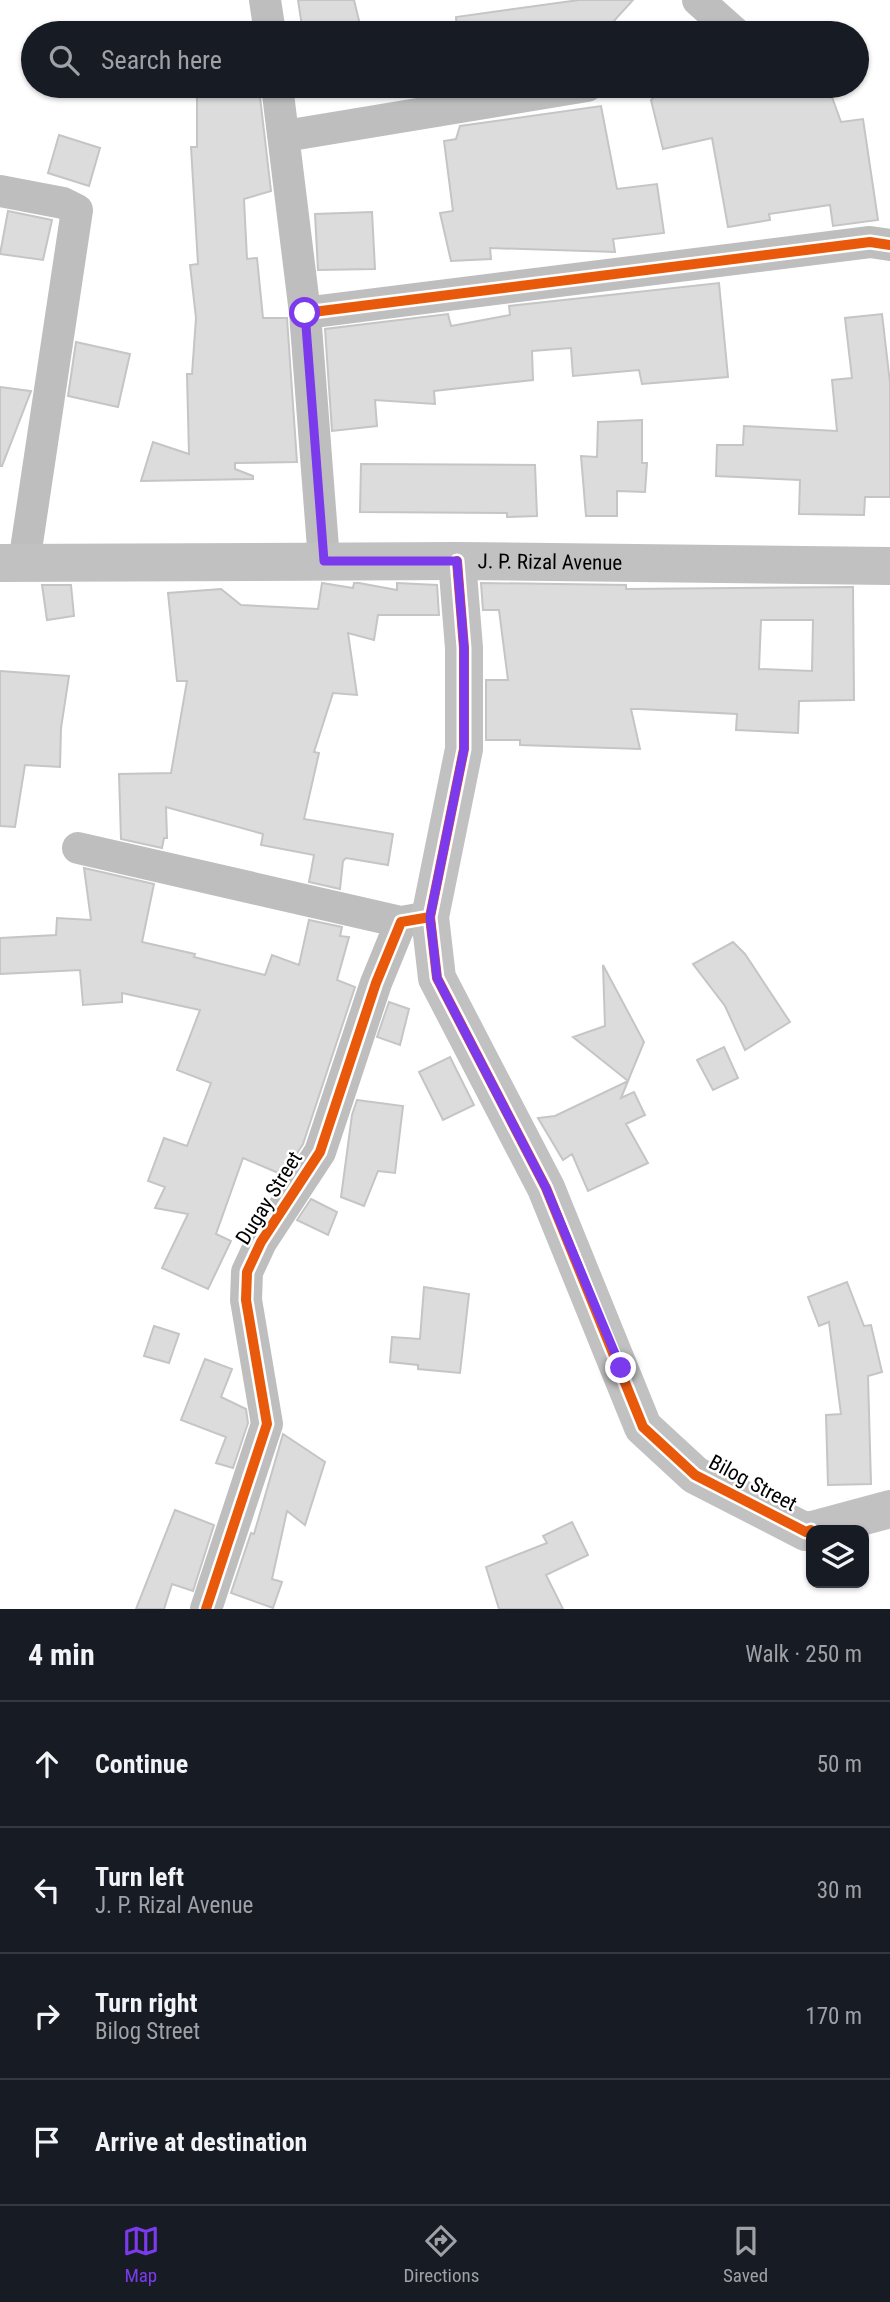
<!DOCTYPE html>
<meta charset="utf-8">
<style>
body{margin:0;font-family:"Roboto Condensed",sans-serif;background:#242831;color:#f1f3f6}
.controls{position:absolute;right:21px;bottom:21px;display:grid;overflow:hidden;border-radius:14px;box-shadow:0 2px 5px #0004}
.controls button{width:63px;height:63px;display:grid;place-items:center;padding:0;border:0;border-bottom:2px solid #363941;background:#171b24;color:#f1f3f6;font:35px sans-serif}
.stop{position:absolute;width:21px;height:21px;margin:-16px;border:5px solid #7c3aed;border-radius:50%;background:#fff}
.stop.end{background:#7c3aed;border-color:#fff;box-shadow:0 2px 7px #0008}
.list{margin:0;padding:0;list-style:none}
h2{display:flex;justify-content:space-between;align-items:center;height:91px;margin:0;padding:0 28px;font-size:30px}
h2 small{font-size:23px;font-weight:400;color:#9ea1a6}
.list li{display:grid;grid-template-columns:46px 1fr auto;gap:21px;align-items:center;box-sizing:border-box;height:126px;padding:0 28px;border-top:2px solid #363941}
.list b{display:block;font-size:26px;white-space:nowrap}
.list p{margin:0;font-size:23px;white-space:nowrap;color:#9ea1a6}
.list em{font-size:23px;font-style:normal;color:#9ea1a6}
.icon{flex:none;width:38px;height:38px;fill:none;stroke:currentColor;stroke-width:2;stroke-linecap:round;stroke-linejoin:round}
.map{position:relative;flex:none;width:890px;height:1609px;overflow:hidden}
.search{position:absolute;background:#171b24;box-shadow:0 2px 5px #0004;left:21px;right:21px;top:21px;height:77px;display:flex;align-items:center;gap:18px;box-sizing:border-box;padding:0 24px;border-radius:38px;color:#9ea1a6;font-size:26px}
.sheet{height:595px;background:#171b24}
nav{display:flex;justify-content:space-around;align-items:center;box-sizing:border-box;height:98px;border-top:2px solid #363941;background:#171b24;font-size:19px;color:#9ea1a6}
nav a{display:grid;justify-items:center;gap:4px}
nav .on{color:#7c3aed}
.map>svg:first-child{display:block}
.building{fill:#dcdcdc;stroke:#c5c5c5;stroke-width:2;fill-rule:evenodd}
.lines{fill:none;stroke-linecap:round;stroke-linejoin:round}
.street{stroke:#bebebe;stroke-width:32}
.secondary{stroke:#c1c1c1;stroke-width:38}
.cycleway-casing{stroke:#fff;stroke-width:15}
.cycleway{stroke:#e8590c;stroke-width:10}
.route{stroke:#7c3aed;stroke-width:9}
.labels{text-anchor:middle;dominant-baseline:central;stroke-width:5;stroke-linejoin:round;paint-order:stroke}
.street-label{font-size:21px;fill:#000;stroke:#fff}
</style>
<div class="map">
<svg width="890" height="1609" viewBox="0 0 890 1609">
<rect width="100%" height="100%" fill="#fff"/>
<path class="building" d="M298,0H354L362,33H303Z
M579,0H633L603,33H457L456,17Z
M673,86H828L841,122L863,119L878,220L833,226L830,205L769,214L770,220L728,227L712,138L663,149L651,100L663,88Z
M197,96L260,97L271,191L244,199L247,259L257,258L263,318H287L297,462L235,463V469L253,476V479L141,481L153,442L189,454L187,374H192L196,318L190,265L198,264L191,147H197Z
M601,106L617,189L657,184L664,233L613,239L615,252L490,248L491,259L451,261L440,213L453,211L444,141L456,139L460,126Z
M59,135L100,148L89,186L48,173Z
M8,211L52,220L43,260L0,254Z
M372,212L375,269L318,270L315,214Z
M719,283L728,377L642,384L639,370L573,376L571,348L532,351L533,380L434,391L435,404L375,400L377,426L332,431L325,329L448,314L451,326L510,315L509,306Z
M882,314L890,383V497H865L864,515L799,514L800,480L716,476L717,445H743L744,426L837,431L832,380L852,378L845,318Z
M76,342L130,354L118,407L68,396Z
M0,387L31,391L2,466H0Z
M642,420V463H647L645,492L617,491V516H586L581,456L597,457L598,422Z
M361,464L535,465L537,516L507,517V513L360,512Z
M322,583L353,588L354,583H359L397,590V583L437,585L439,615H378L374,640L348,633L357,695L333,693L314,752L319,753L304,819L393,834L388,865L346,858L343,861L340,889L309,882L314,855L261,845L263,834L166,807L167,838H164L162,848L121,839L119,774L171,773L187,681H177L168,593L221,589L241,605L318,609Z
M481,583L626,585V589L853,587L854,700L799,701L798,733L736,730L737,714L639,709H631L640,749L520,745V740H486V680H508L499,610H483ZM761,620H813L812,671L759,669Z
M42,585H71L74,616L47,620Z
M0,671L69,676L61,728L60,767L25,765L15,827L0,826Z
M84,868L154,884L142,942L195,954L194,957L265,975L272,955L299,965L309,920L342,927L340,936L349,937L337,980L355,987L303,1144L283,1175L243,1158L216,1234L231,1241L208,1289L162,1268L188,1214L155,1208L165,1187L148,1181L164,1138L187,1146L211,1083L177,1070L200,1010L122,993V1002L83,1005L80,970L0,974V938L56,935L57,918L91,920Z
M733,942L745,954L790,1022L745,1050L725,1006L693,964Z
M603,965L644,1042L628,1081L573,1037L605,1026Z
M389,1002L409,1009L400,1045L377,1037Z
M724,1047L738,1078L713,1090L697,1060Z
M450,1057L474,1105L443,1120L419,1072Z
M628,1081L621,1098L634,1092L645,1115L626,1124L648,1163L588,1191L572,1154L563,1160L538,1118L555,1116Z
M357,1100L403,1106L395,1173L378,1171L364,1206L341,1197L352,1115Z
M311,1199L337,1212L328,1235L297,1220Z
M847,1282L864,1326L871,1325L882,1372L868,1376L871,1484L828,1485L826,1415L841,1414L829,1322L819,1326L808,1297Z
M424,1287L469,1294L460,1373L418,1369V1365L390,1362L392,1337L420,1339Z
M154,1326L179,1334L169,1363L144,1356Z
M205,1359L232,1369L221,1397L246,1409L248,1423L233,1468L216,1463L226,1437L181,1420Z
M283,1434L325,1462L305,1525L287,1511L272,1579L282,1582L273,1608L231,1593L251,1533L254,1534Z
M175,1510L214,1525L193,1591L172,1584L164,1609H136Z
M572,1522L588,1555L546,1575L563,1609H499L486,1567L547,1543L543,1536Z"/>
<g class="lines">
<path class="street" d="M265,0L270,33
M698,0L735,33
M277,86L305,313L324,561
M285,136L587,86
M0,191L63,203L77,210L24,563
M305,313L870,242L890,245
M78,848L401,922
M206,1609L267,1424L246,1300L247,1272L261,1242L320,1152L376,983L401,922L430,917"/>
<g class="secondary">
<path d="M457,561L464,648V749L430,917L437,978L546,1188L643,1427L695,1475L806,1532L811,1530"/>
<path id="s1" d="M0,563L457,561L890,566"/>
<path d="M812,1530L890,1509"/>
</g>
<defs>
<path id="cycleway" d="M305,313L870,242L890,245
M457,561L464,648V749L430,917L437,978L546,1188L643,1427L695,1475L806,1532L811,1530
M206,1609L267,1424L246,1300L247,1272L261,1242L320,1152L376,983L401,922L430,917"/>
</defs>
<use href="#cycleway" class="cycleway-casing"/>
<use href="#cycleway" class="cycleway"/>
</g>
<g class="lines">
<path class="route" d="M305,313L324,561H457L464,648V749L430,917L437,978L546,1188L621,1368"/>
</g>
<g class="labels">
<g class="street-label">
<text stroke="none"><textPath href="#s1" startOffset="550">J. P. Rizal Avenue</textPath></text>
<text transform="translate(269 1198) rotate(-58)">Dugay Street</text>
<text transform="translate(753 1483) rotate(28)">Bilog Street</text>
</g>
</g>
</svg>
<div class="controls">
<button><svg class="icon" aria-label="layers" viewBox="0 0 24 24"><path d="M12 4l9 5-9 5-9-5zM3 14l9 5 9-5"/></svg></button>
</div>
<div class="stop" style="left:305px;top:313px"></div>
<div class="stop end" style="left:621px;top:1368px"></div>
<div class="search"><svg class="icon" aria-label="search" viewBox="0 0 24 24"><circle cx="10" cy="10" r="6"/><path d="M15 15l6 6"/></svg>Search here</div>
</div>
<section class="sheet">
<h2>4 min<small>Walk · 250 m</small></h2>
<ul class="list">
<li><svg class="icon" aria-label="ahead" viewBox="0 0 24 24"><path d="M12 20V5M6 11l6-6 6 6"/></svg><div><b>Continue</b></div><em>50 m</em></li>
<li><svg class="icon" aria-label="left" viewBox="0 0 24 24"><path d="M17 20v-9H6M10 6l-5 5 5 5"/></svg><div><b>Turn left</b><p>J. P. Rizal Avenue</p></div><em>30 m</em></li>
<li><svg class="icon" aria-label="right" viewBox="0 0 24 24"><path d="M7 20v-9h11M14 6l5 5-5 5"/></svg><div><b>Turn right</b><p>Bilog Street</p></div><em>170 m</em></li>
<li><svg class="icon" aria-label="arrive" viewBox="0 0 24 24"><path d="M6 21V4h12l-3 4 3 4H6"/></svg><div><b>Arrive at destination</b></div></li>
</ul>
</section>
<nav>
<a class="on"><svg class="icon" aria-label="map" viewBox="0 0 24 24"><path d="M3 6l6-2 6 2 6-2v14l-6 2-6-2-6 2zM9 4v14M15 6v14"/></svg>Map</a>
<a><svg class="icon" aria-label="directions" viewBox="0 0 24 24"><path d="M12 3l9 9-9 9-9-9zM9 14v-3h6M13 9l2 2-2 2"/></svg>Directions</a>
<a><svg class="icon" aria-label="saved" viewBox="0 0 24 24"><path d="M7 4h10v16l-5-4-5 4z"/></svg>Saved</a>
</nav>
